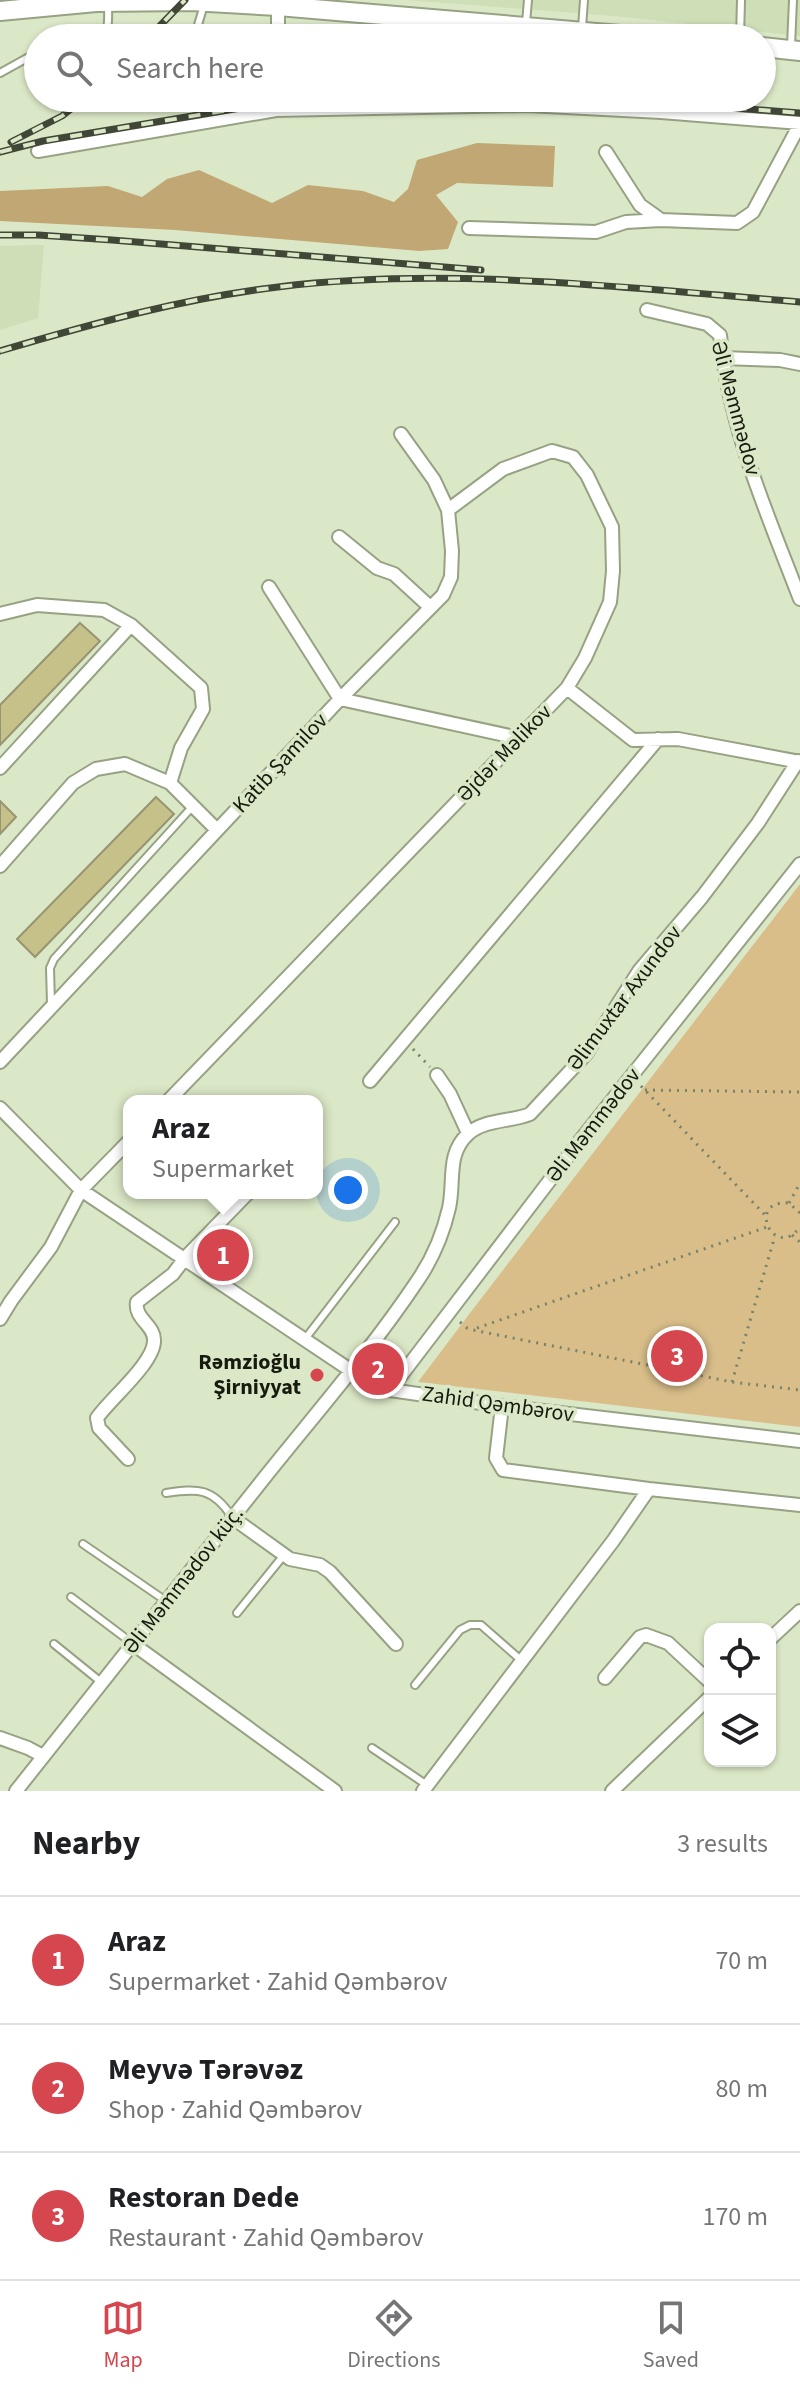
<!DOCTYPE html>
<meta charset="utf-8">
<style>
body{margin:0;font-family:"Source Sans 3",sans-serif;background:#f2f2f2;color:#202124}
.controls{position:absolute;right:24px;bottom:24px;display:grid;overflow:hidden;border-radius:16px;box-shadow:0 2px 6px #0004}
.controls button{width:72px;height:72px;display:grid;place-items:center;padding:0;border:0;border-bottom:2px solid #e0e0e0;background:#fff;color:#202124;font:40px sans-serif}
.you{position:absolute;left:348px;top:1190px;width:28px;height:28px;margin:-20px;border:6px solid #fff;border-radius:50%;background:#1a73e8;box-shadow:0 0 0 12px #1a73e833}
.badge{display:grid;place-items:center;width:52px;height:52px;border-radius:50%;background:#d6464e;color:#fff;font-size:26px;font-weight:700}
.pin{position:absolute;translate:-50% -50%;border:4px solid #fff;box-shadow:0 2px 8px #0006}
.popup{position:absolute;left:123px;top:1095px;width:200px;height:104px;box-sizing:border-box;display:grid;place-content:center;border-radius:16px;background:#fff;filter:drop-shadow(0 2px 6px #0005);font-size:26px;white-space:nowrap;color:#757577}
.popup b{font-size:30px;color:#202124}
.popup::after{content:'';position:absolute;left:50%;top:100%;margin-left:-16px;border:16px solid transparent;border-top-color:#fff}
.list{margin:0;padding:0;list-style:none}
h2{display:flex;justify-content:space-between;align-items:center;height:104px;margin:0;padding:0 32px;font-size:34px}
h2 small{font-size:26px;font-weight:400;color:#757577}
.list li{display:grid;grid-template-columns:52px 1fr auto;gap:24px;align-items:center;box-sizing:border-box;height:128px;padding:0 32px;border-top:2px solid #e0e0e0}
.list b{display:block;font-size:30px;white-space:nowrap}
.list p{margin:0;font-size:26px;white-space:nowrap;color:#757577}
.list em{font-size:26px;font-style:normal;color:#757577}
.icon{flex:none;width:44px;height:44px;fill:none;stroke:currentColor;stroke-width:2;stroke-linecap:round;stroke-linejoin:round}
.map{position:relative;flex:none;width:800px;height:1791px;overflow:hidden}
.search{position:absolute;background:#fff;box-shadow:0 2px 6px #0004;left:24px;right:24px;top:24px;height:88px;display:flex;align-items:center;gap:20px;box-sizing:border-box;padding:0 28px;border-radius:44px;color:#757577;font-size:30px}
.sheet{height:488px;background:#fff}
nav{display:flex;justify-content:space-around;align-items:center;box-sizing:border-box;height:112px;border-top:2px solid #e0e0e0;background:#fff;font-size:22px;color:#757577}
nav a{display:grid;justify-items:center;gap:4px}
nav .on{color:#d6464e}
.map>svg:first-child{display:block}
.built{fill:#cedeb6}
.green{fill:#d9be8a}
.forest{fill:#c1a773}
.building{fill:#c5c188;stroke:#969473;stroke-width:2}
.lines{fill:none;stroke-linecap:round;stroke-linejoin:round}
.service-casing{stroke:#96a283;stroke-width:10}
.minor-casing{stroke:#96a283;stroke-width:16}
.secondary-casing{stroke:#96a283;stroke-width:22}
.path{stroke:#78816b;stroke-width:3;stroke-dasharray:2 6;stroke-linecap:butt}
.service{stroke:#fff;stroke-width:6}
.minor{stroke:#fff;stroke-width:12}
.secondary{stroke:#fff;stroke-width:18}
.rail-casing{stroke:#414737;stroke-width:7}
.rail{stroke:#dbe8c7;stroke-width:4;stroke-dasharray:12;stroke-linecap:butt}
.poi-dot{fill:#d6464e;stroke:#dbe8c7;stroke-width:3}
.labels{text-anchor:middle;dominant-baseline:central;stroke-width:7;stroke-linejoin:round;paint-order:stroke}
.street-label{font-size:22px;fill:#161a0f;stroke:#dbe8c7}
.poi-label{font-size:22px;font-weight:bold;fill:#161a0f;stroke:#dbe8c7;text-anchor:end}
</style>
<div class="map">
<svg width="800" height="1791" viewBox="0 0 800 1791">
<rect width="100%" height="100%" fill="#dbe8c7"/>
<path class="built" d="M406,0H800V36L614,16Z
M44,245L38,318L0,330V246Z"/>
<path class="green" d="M800,884V1427L418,1382L470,1313Z"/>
<path class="forest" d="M477,143L555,146L553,187L457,183L436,195L458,222L448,249L419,251L175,230L0,221V191L108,186L142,197L167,179L199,170L272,203L308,185L363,191L394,202L408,189L417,160Z"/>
<path class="building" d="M299,30L409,38H299Z
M80,623L100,641L0,745V705Z
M156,797L174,814L35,957L17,939Z
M0,801L16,817L0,834Z"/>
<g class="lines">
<defs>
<path id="service" d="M442,23V38
M526,23L528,0
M582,28L584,0
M101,38C110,30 108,17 108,5
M194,38L204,5
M740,38L741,0
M791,46L793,0
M0,73L38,52
M51,1004L50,968L54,959L193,806
M305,1339L395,1222
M166,1493C198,1488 213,1488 232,1517
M83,1544L166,1601
M71,1597L132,1643
M237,1613L284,1555
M54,1644L101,1682
M415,1685L460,1630L470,1625H481L522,1661
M372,1748L427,1785"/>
<path id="minor" d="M278,38V0
M38,151L276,110L527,105L661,112L800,123
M606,152L640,205L661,220
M469,228L596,232L626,222L661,220L737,223L753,212L800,124
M647,310L707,324L720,335C729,428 767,513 800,599
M722,358L780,360L800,364
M339,537L377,568L394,574L430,607
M269,587L340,699L519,738
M0,614L37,605L104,610L131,625L201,688L203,709L181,748L170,783L217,830
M567,688L633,740L678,739L800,762
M0,768L131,625
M0,866L73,783L96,769L125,764L170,783
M0,1062L340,699L443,595L451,577L452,551L448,510L434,480L401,434
M437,1075L450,1094L468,1133
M370,1081L658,739
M168,1101L567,688L585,658L610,602L613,571L612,527L587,475L573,457L552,451L503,469L448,510
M0,1108L81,1190L368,1382L390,1390L502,1406L800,1441
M0,1319L11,1301L51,1247L81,1190L129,1141
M390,1390L579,1142L800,864
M502,1406L496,1458L503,1470L649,1489L800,1505
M128,1459L99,1428L97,1418C110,1399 154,1363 154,1341C155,1325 134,1319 137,1302L173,1274L185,1258L248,1193
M233,1518L290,1559L320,1565L330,1572L396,1644
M770,1639L800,1611
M133,1644L335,1791
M605,1678L640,1637L646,1635L668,1643L710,1682
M0,1738L28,1748L43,1756
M16,1791C99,1686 182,1582 265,1477C317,1412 372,1349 418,1280C433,1258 443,1234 449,1208C455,1182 446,1154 468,1134C484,1119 511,1122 530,1114L586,1054L639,971L702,897L758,823L798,761
M423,1791L613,1541L649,1489
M612,1791L710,1697"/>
<path id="secondary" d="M0,11L96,2L191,1L278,6L656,38
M762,47L800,51"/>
</defs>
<use href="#service" class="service-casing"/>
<use href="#minor" class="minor-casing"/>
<use href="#secondary" class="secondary-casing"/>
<path class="path" d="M413,1049L430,1067
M641,1086L766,1216
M645,1090L800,1092
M789,1203L800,1183
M800,1213L789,1203C745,1199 774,1262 800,1227
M792,1235L800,1242
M460,1322L467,1328L473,1330L732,1382L800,1390
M477,1328L767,1227
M732,1382L775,1236"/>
<use href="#service" class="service"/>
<use href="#minor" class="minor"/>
<use href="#secondary" class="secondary"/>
<defs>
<path id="rail" d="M148,38L185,0
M567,98L661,102L800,113
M11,142L62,116L85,98
M0,152L43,141L276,102L397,98
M0,235H38L112,240L481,270
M0,351C91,324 184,298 278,287C451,266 628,288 800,302"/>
</defs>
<use href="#rail" class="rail-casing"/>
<use href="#rail" class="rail"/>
</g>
<circle class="poi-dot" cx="317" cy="1375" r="8"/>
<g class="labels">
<g class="street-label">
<text transform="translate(736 408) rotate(75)">Əli Məmmədov</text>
<text transform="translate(504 753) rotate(-46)">Əjdər Məlikov</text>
<text transform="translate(280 763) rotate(-47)">Katib Şamilov</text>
<text transform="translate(624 998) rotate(-53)">Əlimuxtar Axundov</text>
<text transform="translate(593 1125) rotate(-52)">Əli Məmmədov</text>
<text transform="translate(498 1404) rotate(8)">Zahid Qəmbərov</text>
<text transform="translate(183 1580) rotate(-52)">Əli Məmmədov küç.</text>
</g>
<g class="poi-label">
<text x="301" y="1362">Rəmzioğlu<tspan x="301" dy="25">Şirniyyat</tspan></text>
</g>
</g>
</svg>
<div class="controls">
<button><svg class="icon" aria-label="locate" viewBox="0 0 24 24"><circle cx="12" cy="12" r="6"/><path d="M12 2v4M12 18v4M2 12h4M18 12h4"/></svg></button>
<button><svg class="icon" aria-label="layers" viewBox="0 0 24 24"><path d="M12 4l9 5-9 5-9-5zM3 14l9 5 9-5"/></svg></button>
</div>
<div class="you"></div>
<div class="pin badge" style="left:223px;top:1255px">1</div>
<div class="popup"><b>Araz</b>Supermarket</div>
<div class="pin badge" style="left:378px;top:1369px">2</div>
<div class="pin badge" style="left:677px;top:1356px">3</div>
<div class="search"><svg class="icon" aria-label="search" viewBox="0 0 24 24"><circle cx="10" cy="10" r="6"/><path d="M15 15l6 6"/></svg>Search here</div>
</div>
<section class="sheet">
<h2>Nearby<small>3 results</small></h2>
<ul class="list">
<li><span class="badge">1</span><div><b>Araz</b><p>Supermarket · Zahid Qəmbərov</p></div><em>70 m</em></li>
<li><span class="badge">2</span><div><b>Meyvə Tərəvəz</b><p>Shop · Zahid Qəmbərov</p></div><em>80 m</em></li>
<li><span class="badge">3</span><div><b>Restoran Dede</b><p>Restaurant · Zahid Qəmbərov</p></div><em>170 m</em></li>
</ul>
</section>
<nav>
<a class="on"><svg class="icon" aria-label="map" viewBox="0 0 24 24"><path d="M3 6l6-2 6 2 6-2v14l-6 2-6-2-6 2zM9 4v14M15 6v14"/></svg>Map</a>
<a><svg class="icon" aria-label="directions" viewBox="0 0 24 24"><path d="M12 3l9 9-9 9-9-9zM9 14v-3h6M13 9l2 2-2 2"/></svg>Directions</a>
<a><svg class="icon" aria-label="saved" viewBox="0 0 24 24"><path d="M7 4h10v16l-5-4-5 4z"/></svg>Saved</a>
</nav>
